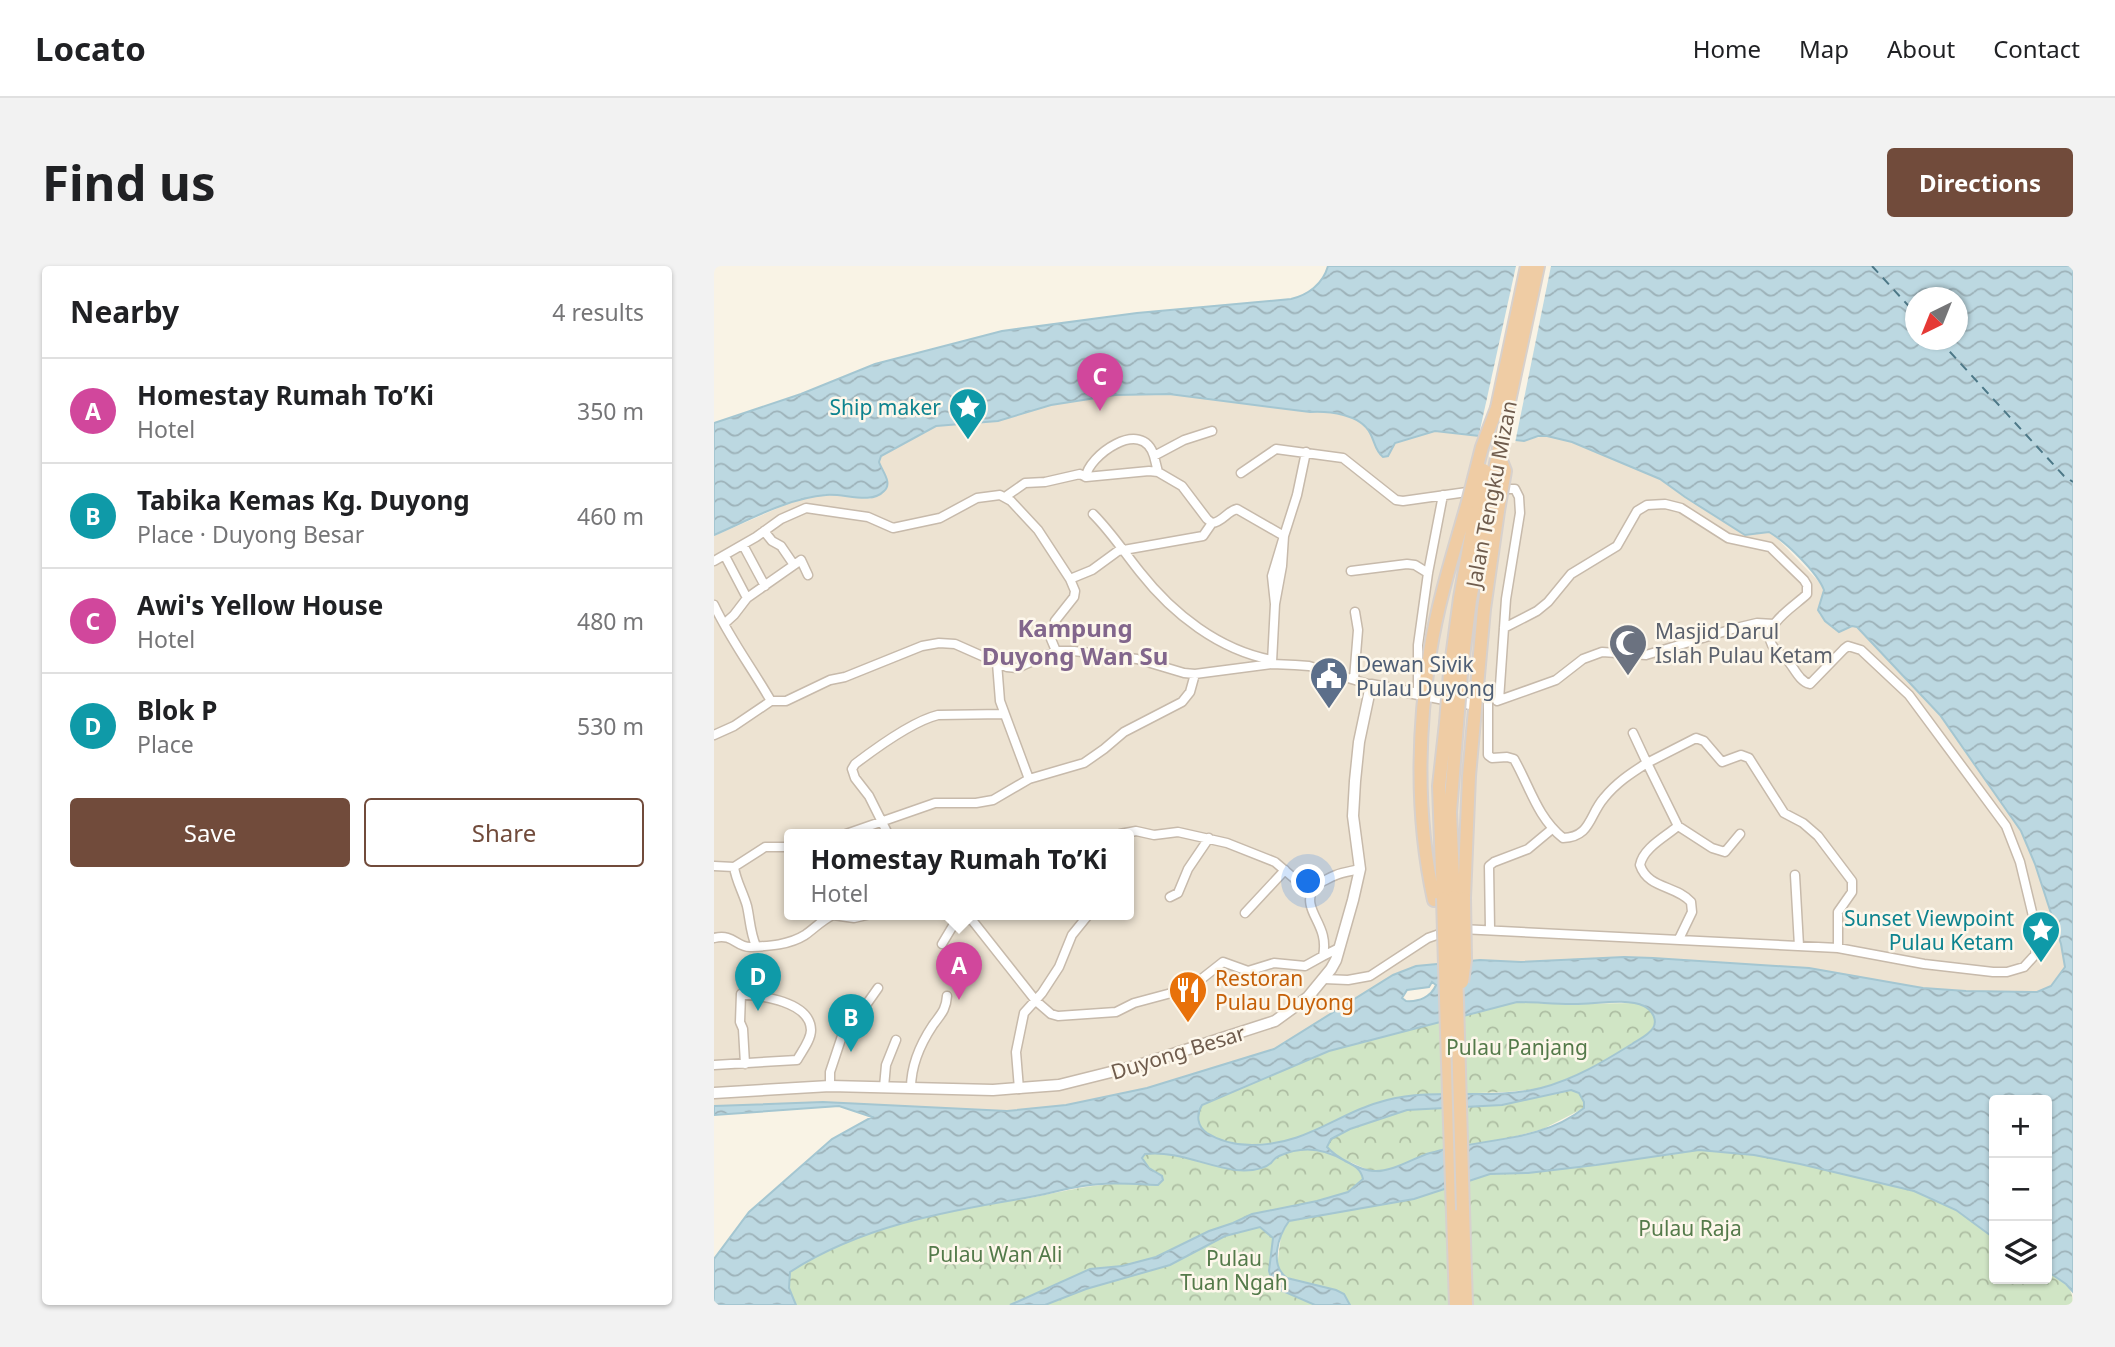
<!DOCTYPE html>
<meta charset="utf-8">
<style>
body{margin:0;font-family:"Noto Sans",sans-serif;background:#f2f2f2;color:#202124}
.controls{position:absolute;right:21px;bottom:21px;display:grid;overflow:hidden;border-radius:7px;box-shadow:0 2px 5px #0004}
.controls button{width:63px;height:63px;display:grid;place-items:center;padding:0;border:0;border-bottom:2px solid #e0e0e0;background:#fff;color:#202124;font:35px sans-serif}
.compass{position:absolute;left:1191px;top:21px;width:63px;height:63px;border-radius:50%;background:#fff;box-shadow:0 2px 5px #0004;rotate:223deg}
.you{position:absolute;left:595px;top:616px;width:24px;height:24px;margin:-18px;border:5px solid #fff;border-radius:50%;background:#1a73e8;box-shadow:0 0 0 10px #1a73e833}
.badge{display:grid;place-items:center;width:46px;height:46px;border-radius:50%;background:#714b3b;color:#fff;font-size:23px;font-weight:700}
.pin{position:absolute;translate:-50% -58px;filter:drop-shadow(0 2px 4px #0008)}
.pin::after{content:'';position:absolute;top:37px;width:24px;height:21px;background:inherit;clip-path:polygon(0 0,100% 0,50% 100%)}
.popup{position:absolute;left:70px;top:563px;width:350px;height:91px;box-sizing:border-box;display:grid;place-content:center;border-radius:7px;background:#fff;filter:drop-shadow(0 2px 5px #0005);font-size:23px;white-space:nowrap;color:#757577}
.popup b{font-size:26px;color:#202124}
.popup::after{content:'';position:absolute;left:50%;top:100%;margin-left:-14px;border:14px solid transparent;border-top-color:#fff}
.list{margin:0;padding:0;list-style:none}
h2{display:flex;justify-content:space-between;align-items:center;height:91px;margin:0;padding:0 28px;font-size:30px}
h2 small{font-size:23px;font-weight:400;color:#757577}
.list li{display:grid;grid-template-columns:46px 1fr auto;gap:21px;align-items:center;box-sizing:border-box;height:105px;padding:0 28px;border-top:2px solid #e0e0e0}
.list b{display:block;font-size:26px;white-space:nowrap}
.list p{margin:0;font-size:23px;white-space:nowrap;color:#757577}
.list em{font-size:23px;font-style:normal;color:#757577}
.actions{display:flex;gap:14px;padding:21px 28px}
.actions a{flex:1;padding:16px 0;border:2px solid #714b3b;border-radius:7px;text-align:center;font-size:24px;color:#714b3b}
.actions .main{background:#714b3b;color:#fff}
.icon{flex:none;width:38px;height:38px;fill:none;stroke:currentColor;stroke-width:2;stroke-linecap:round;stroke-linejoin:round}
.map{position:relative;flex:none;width:1359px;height:1039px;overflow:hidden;border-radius:7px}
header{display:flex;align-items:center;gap:42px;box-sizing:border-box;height:98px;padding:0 35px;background:#fff;border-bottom:2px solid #e0e0e0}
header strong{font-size:33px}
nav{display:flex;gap:38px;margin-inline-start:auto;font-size:24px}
.intro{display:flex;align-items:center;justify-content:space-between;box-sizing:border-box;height:168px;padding:0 42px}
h1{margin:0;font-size:49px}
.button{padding:18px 32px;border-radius:7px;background:#714b3b;color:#fff;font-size:24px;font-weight:700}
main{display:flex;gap:42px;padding:0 42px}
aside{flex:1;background:#fff;border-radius:7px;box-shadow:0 2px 5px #0004}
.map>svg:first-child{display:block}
.residential{fill:#ede3d2;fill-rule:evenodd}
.forest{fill:url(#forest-crowns)}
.water{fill:url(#water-waves);stroke:#a4c6d1;stroke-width:2;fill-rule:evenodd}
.pier{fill:#f9f3e5}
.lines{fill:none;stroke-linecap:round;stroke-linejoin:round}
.ferry{stroke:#4d7887;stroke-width:2;stroke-dasharray:9 7;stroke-linecap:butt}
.minor-casing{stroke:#c7baab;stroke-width:11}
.tertiary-casing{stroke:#c7baab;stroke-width:13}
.trunk-casing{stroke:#d7d1cd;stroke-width:16}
.minor{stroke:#fff;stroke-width:8}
.tertiary{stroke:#fff;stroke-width:10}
.trunk{stroke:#efcca4;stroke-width:12}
.trunk-bridge-casing{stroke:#d7d1cd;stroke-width:16;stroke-linecap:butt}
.trunk-bridge{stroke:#efcca4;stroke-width:12}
.labels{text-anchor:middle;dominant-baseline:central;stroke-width:5;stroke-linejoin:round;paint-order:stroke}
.culture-label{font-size:21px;fill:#0d838f;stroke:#fdf7eb;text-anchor:end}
.street-label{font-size:21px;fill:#6f5c4d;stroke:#fdf7eb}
.worship-label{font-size:21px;fill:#5b616d;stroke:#fdf7eb;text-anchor:start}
.service-label{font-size:21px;fill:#4e5e75;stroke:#fdf7eb;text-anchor:start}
.food-label{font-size:21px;fill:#c56008;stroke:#fdf7eb;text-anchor:start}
.park-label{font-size:21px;fill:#547a4a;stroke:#fdf7eb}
.quarter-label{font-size:24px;font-weight:bold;fill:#82668c;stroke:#fdf7eb}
</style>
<header>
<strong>Locato</strong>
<nav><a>Home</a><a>Map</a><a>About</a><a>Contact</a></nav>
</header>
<div class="intro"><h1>Find us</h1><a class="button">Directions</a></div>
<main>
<aside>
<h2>Nearby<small>4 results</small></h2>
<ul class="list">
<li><span class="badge" style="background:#d1479c">A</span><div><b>Homestay Rumah To’Ki</b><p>Hotel</p></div><em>350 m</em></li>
<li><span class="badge" style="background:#0f9aa8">B</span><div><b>Tabika Kemas Kg. Duyong</b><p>Place · Duyong Besar</p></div><em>460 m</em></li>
<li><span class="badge" style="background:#d1479c">C</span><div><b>Awi's Yellow House</b><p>Hotel</p></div><em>480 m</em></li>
<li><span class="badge" style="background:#0f9aa8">D</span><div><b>Blok P</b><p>Place</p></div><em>530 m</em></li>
</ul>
<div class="actions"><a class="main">Save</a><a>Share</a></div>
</aside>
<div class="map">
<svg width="1359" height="1039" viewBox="0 0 1359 1039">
<defs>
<pattern id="forest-crowns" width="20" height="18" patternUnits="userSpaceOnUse" patternTransform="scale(1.75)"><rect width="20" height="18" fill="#d0e5c5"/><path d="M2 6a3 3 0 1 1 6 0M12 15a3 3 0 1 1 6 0" fill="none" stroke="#adbda2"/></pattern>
<pattern id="water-waves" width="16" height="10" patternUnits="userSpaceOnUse" patternTransform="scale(1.75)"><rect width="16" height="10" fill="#bcd8e1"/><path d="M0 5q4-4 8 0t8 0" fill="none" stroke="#9db2b9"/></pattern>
</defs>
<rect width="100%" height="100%" fill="#f9f3e5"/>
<path class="residential" d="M455,128L596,146L613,145L641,153L655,164L665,188L681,177L721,165L820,172L833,170L858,176L946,213L971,231L1025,264L1052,265L1061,270L1109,320L1110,324L1105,348L1111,355L1125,366L1138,360L1143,361L1148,366L1226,449L1298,550L1307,565L1321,598L1347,678L1351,701L1345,711L1337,720L1323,726L1252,725L1209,722L1095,702L939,692L910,691L807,696L766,694L702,700L679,709L560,783L433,822L352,839L293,845L109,836L0,840V270L78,236L101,230L115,228L156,233L174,215L165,196L167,190L222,160L284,155L337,139L363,134L401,129ZM75,568H415V648H75Z"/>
<path class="forest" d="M803,736L858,738L920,737L933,741L940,749L941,757L935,767L906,785L883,800L845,816L823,823L793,826L704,829L567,877L532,879L508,876L489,864L485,858L484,846L488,839L615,785Z
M857,824L865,827L870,836V842L829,863L668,905L654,904L636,896L646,905L649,913L634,926L603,935L538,948L519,957L495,965L442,991L408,1000L376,1003L296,1039H82L75,1022L76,1006C132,970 203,950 268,938C284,935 300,935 316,932C355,924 393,914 433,919L444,907L435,902L428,892L431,888C468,884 501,906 538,904C548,904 553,899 561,893C577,879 605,883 623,890L613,881L617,873L636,863L693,844L788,839Z
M985,884L1040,889L1086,898L1200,925L1242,944L1280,972V1013H1333V1005C1349,1016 1359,1018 1359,1039H636L630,1028L572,1011L563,1001L567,970L575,955L700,933L776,908L814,907L882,899Z
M546,961L559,972C553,1029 555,1015 601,1039H331L372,1023L456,999L511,970Z"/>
<path class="water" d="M614,0H1359V1026L1352,1018L1333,1005V834H1280V972L1242,944L1200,925L1086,898L1040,889L985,884L882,899L814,907L776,908L700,933L575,955C564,970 555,999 573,1012L622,1024L630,1028L636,1039H601L564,1023L558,1015L555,1005L559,972L546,961L511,970L456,999L372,1023L331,1039H296L376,1003L408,1000L442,991L495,965L519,957L538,948L603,935L634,926L649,913C647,903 640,899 631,895C610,882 587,880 565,890C559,893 561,893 557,897C548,905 533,905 521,904C491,900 462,884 431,888L428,892L435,902L448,910L449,914L444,919C418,918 394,916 369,920C349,923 330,929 311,932C231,945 145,961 76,1006L75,1022L82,1039H0V993L35,946L118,873L158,851L125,840L0,849V840L109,836L293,845L352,839L433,822L560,783L679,709L702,700L766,694L807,696L910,691L939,692L1095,702L1209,722L1252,725L1323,726L1337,720L1351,701L1347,678L1321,598L1307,565L1226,449L1143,361L1138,360L1125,366L1111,355L1104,344L1110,324C1103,306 1072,276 1055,266L1031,269L971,231L946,213L858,176L833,170H824L810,175L721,165L681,177L674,190L669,191C661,185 661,176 656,167C646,148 615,145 596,146L455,128L401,129L337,139L284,155L222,160L167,190L165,196C168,205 179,217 170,225C157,239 130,227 112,229C74,232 35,254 0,269V157L87,128L161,98L288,65L423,47L577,33C594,29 609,18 614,0ZM1202,32H1244V74H1202ZM718,716L722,719C717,731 705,736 692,735L688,732L693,724L715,721ZM803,736C821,736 839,738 857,738C877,739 912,731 930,740C938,744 944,754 939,762C935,769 924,774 918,778C889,796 861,813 827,822C777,835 723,821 673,834C624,846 594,879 538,879C521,879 507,876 493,867C483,860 482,849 488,839L615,785ZM857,824L865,827L870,836V842C827,877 766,872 716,887C699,892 679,906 660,905C646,905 622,891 613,881L617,873L636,863L693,844L788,839Z"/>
<path class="pier" d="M802,0H837L801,177L764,173Z"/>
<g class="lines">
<path class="ferry" d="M1158,0L1202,48
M1225,74L1350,210L1359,216"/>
<defs>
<path id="minor" d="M444,206L468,220L493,253L498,257
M527,207L562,183L629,192L682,234L689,235L760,225
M372,211C373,191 428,150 440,190
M783,223H801L805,231L806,247L792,333L785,434
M291,231L311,217L331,216L366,208L372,211L435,205L444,206L440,190L470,174L498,165
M379,248C397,266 410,286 426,306C459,348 505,384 558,394
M29,279L51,320
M11,290L33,332
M0,295L42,271L67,253L92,242L154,251L179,262L226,252L263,232L286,229L297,235L324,264L356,313L361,325L360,331L341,355L337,373L342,385
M80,299L87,294L94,309
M637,305L693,298L701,299L714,307
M356,313L378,304L404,285L489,270L498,257C509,256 513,245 523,243L570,270L558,310L561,338
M0,339C16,373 38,402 57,435
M10,358L20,349L33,332L80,299L67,280L58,275L50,265
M558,396L561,338L568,300L570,270L583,229L592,186
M283,397L286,435L315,513
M640,413L644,364L641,346
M704,428V379L714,307L729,229
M783,435L842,414L869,393L888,386L932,389L1022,362L1043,357L1060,358
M774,438V489L778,492L793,491L800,493C816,521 823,551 849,572C877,571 875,549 890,532C902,517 917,507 933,497L964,560
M919,467L933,497L982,472L990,475L1008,496L1027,489L1035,492L1070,547L1089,557L1104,570L1138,615V626L1124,646V682
M0,469L20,460L57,435H72L116,414L131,411L208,380L225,377L241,378L293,401L303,402L342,385H360L423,393L470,407L481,408L558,398L581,399L595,400L657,419
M132,568L221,537H262L279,534L315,513L370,497L390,483L410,466L468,436L476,426L481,408
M174,568L155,530L141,512L138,503L141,498C162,482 199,455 224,449L290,448
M406,568L422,565L440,569L464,566L513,577L561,596L588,619C602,622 609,614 622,609C629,606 638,605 646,603
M0,600L20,601L51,581H75
M20,601C22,615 29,626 33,640C36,653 36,666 42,680
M1081,609L1085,680
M599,621C587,647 616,657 609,690L625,682
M456,631L464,627L474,603L495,572
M531,647L571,604
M258,648V654L322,735L337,748L344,750L402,746L420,737L476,722L509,696L534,705L560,697L591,700L609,690
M747,663L1124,682L1210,698L1279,706H1293L1310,701L1321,689L1324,671L1306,596L1292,560L1195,429L1147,384L1134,380L1130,383L1096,418C1085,415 1081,403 1074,395C1069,389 1062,386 1058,379C1047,359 1081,340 1093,328V319L1090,314L1056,281L1014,272L967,242L951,238L933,239L923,245L903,280L857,308L834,336L823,345L790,362
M776,663L775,600L780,596L814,583L838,563
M0,672C20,667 22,682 37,681C55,680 75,679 91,669C101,662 108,654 119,649L140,652L157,648
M965,673L978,646L977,636C962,619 934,623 926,599C929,582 951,571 964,560L998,582L1011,586L1026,568
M228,678L243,653L258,654
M610,713L634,714L656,710L714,672L734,665
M0,799L83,794C88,785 97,774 97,764C96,735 47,730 27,728L26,756L29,763L31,798
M116,820V806L134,752L152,739L164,722
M170,821L172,799L182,774
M197,822C197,800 207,777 219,759C227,748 232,744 233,730
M305,823L302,786L310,747L328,727L345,701L358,669L375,648"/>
<path id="tertiary" d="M0,827L116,820L279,824L345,819L425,799L561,755L594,731L617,703L622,694L639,634L646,603L639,550L641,515L645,476L657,419L762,439"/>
<path id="trunk" d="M783,142L813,0
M784,187L824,0
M736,407L746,332L763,237
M747,407L756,334L774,240
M740,631L736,546L743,458
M729,632L725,520L732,457
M750,632L755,510L770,343L784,245
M720,634C702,552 703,470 716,386C724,335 740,285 754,236
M733,766L742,1039
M749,944L752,1039"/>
</defs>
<use href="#minor" class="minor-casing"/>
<use href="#tertiary" class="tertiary-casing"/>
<use href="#trunk" class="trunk-casing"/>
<use href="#minor" class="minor"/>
<use href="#tertiary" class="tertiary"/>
<use href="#trunk" class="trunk"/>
<defs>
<path id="trunk-bridge" d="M754,236L768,181L783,142
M763,237L770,204
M774,240L784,187
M784,245L791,205L784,187
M732,457L736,407
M743,458L747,407
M740,631L749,944
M729,632L733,766
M748,716L751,694L750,632"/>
</defs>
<use href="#trunk-bridge" class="trunk-bridge-casing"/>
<use href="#trunk-bridge" class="trunk-bridge"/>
</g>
<defs>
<symbol id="sight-pin" viewBox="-11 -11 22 30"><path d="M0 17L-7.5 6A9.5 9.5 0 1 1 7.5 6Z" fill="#0f9aa8" stroke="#fdf7eb"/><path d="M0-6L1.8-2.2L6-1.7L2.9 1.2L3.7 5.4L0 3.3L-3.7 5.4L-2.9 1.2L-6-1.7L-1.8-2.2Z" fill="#fff"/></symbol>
<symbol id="mosque-pin" viewBox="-11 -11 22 30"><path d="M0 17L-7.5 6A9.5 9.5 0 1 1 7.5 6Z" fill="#6b7280" stroke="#fdf7eb"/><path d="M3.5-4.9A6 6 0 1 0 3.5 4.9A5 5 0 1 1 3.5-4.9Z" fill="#fff"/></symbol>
<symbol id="civic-pin" viewBox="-11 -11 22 30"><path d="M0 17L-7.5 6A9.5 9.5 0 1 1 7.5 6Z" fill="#5c6f8a" stroke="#fdf7eb"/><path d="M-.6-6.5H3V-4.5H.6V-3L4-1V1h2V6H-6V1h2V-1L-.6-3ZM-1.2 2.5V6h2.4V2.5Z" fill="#fff"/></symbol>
<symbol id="restaurant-pin" viewBox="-11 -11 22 30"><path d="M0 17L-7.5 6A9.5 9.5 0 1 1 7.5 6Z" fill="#e8710a" stroke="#fdf7eb"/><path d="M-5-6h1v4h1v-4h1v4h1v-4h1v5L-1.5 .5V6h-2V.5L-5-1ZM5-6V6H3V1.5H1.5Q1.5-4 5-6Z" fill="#fff"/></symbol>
</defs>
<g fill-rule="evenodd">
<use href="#sight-pin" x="232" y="119" width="44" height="60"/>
<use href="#mosque-pin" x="892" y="355" width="44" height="60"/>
<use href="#civic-pin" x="593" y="388" width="44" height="60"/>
<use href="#sight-pin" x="1305" y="642" width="44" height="60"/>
<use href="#restaurant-pin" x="452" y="702" width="44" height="60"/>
</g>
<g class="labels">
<g class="culture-label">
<text x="227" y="141">Ship maker</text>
<text x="1300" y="652">Sunset Viewpoint<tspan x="1300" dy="24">Pulau Ketam</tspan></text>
</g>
<g class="street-label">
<text transform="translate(777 228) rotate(-79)">Jalan Tengku Mizan</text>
<text transform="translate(464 786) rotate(-17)">Duyong Besar</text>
</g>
<g class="worship-label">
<text x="941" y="365">Masjid Darul<tspan x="941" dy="24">Islah Pulau Ketam</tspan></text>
</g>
<g class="service-label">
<text x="642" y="398">Dewan Sivik<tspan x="642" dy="24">Pulau Duyong</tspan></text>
</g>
<g class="food-label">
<text x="501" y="712">Restoran<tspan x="501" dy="24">Pulau Duyong</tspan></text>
</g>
<g class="park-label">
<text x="803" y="781">Pulau Panjang</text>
<text x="976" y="962">Pulau Raja</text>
<text x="281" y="988">Pulau Wan Ali</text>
<text x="520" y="992">Pulau<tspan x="520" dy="24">Tuan Ngah</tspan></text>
</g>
<g class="quarter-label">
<text x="361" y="361">Kampung<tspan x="361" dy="28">Duyong Wan Su</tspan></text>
</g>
</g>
</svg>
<div class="controls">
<button>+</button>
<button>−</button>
<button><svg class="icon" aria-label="layers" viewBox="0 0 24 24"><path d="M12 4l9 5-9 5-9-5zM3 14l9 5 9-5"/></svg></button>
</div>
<svg class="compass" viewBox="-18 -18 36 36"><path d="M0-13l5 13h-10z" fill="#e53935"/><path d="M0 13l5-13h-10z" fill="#757577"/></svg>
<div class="you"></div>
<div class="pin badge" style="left:245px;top:734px;background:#d1479c">A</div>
<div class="popup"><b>Homestay Rumah To’Ki</b>Hotel</div>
<div class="pin badge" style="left:137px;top:786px;background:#0f9aa8">B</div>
<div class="pin badge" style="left:386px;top:145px;background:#d1479c">C</div>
<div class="pin badge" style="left:44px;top:745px;background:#0f9aa8">D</div>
</div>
</main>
